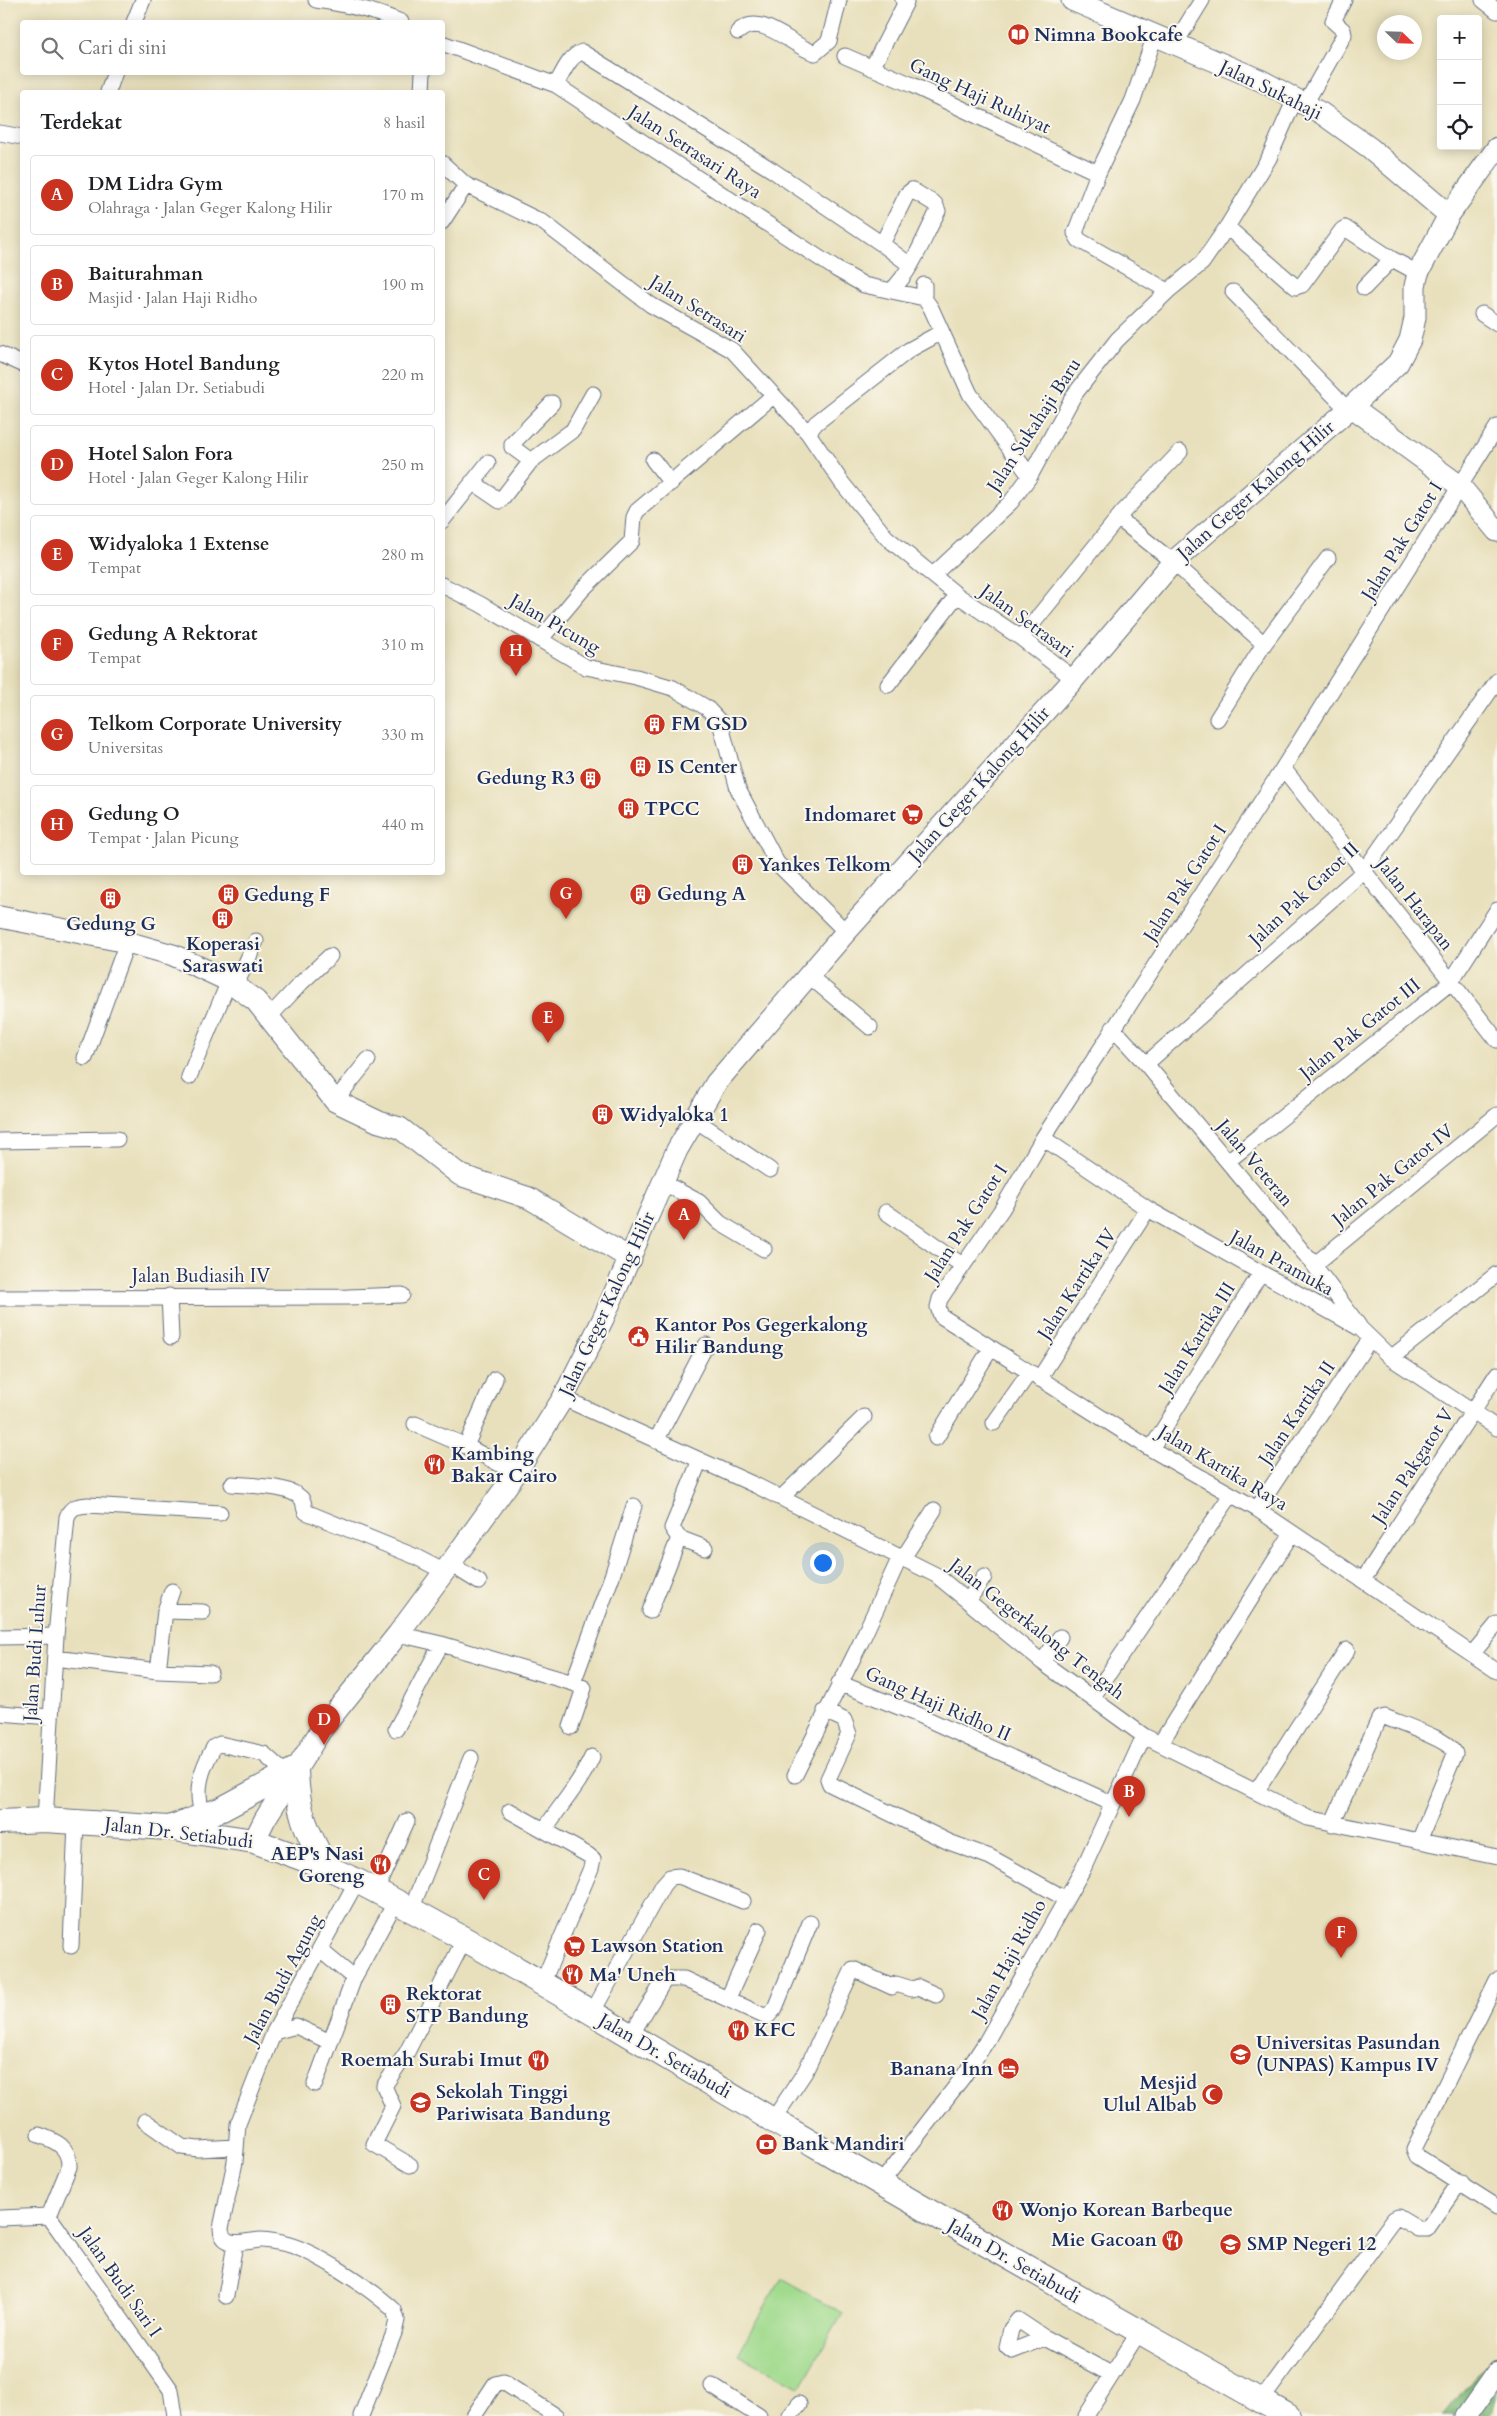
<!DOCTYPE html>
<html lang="id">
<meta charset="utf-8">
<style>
body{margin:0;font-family:Cardo,serif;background:#f6f6f6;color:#202124}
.controls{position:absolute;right:15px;top:15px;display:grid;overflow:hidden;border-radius:5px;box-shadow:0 2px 12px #0003}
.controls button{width:45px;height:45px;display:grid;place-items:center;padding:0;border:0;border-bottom:1px solid #e0e0e0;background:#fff;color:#202124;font:25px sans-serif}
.compass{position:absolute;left:1377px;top:15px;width:45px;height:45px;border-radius:50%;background:#fff;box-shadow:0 2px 12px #0003;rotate:113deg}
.you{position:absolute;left:822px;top:1562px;width:18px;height:18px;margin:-12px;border:4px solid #fff;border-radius:50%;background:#1a73e8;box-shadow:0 0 0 8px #1a73e833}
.badge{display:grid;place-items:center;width:32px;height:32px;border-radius:50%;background:#c8321e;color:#fff;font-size:16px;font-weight:700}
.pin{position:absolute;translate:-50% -41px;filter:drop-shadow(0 1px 2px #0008)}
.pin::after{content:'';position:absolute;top:26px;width:18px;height:15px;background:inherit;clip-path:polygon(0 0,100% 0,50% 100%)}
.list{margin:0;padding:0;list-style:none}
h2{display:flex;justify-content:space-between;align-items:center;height:65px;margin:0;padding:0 20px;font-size:21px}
h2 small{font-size:16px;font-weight:400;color:#757577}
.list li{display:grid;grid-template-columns:32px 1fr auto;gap:15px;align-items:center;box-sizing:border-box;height:80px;margin:0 10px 10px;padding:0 10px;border:1px solid #e0e0e0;border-radius:5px}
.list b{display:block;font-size:19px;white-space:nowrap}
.list p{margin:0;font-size:16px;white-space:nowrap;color:#757577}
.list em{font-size:16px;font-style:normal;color:#757577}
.icon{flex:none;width:28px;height:28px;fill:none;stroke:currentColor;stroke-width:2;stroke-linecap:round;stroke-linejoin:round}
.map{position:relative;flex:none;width:1497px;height:2416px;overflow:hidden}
.search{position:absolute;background:#fff;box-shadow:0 2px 12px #0003;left:20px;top:20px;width:425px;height:55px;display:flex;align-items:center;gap:12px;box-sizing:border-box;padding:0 18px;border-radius:5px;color:#757577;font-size:19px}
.panel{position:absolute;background:#fff;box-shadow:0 2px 12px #0003;left:20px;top:90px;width:425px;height:785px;border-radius:5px}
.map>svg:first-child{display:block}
.grass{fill:#a0da8d;stroke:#5e8476}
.forest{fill:url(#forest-crowns);stroke:#4e746b}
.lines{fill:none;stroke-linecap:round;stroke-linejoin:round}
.street-casing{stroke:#636d7f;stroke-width:17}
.secondary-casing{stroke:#636d7f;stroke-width:23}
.primary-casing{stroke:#636d7f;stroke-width:26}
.street{stroke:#fff;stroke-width:15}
.secondary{stroke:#fff;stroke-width:21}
.primary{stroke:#fff;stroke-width:24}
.labels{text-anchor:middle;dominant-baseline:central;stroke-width:4;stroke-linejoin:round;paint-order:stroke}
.poi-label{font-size:19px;font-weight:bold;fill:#1b2f5e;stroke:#fbf7ec;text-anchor:start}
.street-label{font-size:19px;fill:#1b2f5e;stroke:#fbf7ec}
</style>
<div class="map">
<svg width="1497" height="2416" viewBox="0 0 1497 2416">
<defs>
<pattern id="forest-crowns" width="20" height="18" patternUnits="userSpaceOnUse" patternTransform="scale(1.25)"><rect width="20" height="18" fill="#80ba78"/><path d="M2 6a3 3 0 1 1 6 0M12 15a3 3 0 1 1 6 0" fill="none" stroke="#689866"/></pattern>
</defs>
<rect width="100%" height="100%" fill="#fbf7ec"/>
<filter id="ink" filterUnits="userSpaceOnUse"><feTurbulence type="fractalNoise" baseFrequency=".02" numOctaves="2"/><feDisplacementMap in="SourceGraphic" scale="10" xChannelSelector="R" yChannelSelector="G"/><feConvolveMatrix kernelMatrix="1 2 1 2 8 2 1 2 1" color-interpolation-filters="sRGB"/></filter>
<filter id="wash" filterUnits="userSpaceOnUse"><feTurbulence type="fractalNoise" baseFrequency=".0096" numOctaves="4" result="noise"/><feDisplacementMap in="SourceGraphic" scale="20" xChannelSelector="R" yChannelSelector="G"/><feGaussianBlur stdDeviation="1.12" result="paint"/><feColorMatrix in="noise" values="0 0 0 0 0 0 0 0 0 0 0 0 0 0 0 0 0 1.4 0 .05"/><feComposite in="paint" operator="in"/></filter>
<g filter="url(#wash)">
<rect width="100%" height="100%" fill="#e8e0bc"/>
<path class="grass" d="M781,2278L843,2313L800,2388L738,2354Z"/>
<path class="forest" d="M1497,2356V2400L1491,2416H1443L1474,2377Z"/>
</g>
<g filter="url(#ink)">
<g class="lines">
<defs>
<path id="street" d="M316,0C346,4 373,10 401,22
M1483,0L1497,11
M134,22L143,0
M738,32C761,10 792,47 815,53L829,41L839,0
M1155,35L1133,100L1098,173L1075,233L1079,240L1168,291
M442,43L556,85L836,269L864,285L924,298
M1175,44L1202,0
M845,56L912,85L1098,173
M872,68L906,2L903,0
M556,85C563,73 569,56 582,52L772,170L882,244L907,194L912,190L935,204L938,211C924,237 913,269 892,290
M108,92L115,72
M422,92L423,72
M1305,104L1344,35L1343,30L1333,21L1344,0
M0,133L22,137
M442,163L466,185L544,223L651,305L732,350L808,433L842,483L886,537L957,595L1021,638L1074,679
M442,222L466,185
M1227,227L1296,287L1302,285L1342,230L1345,228L1392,259L1418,273
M882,244L910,265
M924,285V298L931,308L970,394L1030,476
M1364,288L1392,259
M1233,292L1348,410
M1482,314L1497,324
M0,354L22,364
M1497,427L1283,768L1043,1138L1002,1209L940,1299L938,1307L941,1316L1151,1449L1257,1509L1497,1671
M808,433L816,423L909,350L940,333
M653,460L671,483
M531,461L512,447V444L552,403
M472,482L500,501L531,461L573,430L593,394
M1118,518L1173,562L1264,644
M442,521L488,463
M933,575L1011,502L1030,476L1074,395L1117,340L1168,291L1202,263L1227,227L1269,158L1295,99
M442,585L480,604L586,667L636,677L673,688L707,708L720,722L738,789L777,863L846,932
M1021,638L1122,513L1180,452
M540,640L582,590L632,541L634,517L637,511L773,396
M888,685L957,595
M1217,719L1264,644L1328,558
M1283,768L1497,1040
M808,975L870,1027
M236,985L256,941
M269,1017L301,983L330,956
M1113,1028L1146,1064L1314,1265L1359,1326
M85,1058L127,942
M1146,1064L1364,871L1497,681
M189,1077L229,981
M335,1101L368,1060
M694,1119L770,1170
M1043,1138L1148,1209L1361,1329L1391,1358L1497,1428
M0,1141L117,1139
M1228,1161L1450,983L1497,910
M664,1183L699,1202L720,1223L764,1249
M886,1212L962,1265
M1314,1265L1497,1115
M169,1296L171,1337
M0,1298L348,1297L402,1295
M1391,1358L1497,1274
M1039,1379L1148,1209
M563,1398L757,1486L936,1575L1042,1662L1144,1736L1308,1818L1497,1857
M994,1423L1029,1373
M415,1424L466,1446L516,1473
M936,1438L991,1348
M656,1441L706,1345
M466,1446L495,1379
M1151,1449L1260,1274
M700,1460L672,1528L679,1538L705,1548
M232,1484C250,1486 288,1485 301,1498C305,1502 303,1508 306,1512L414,1556L445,1572
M781,1498L864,1417
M1257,1509L1370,1339
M903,1558L934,1510
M450,1564L479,1582
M1363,1580L1497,1374
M968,1601L984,1577
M165,1611L203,1612
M650,1611L679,1538
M398,1634L441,1644L573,1683L612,1576L634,1506
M0,1637L56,1636
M1473,1653L1497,1624
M55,1658L158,1671L210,1673
M1042,1662L1060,1637
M158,1671L165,1611L172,1591
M839,1683L914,1713L1113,1804
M1092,1698L1231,1495
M825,1711L844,1720L849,1734L828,1779L830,1784L949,1842L990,1857L1066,1899
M0,1713L50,1717
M571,1727L584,1688L573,1683
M396,1729L441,1644
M1160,1744L1292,1533
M795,1775L860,1644L900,1557
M1256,1792L1347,1650
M510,1811L588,1855L593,1859L591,1868L542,1984
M203,1816C194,1791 201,1769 214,1747L220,1744L264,1754L286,1774
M45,1820L56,1636L67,1517C71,1506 78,1506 88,1505L220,1513
M1332,1824L1379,1719L1385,1717C1400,1724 1452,1740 1455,1754L1419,1841
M545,1829C561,1804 580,1784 592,1757
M357,1881L274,2032L238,2124L235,2162L221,2228C222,2251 248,2240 262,2240C268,2240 275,2242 282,2243C313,2249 370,2288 394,2310L397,2320L394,2333L361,2416
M376,1890L407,1821
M411,1910L471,1758
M71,1946L76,1822
M320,1950L354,1978
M1497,1980L1414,2149L1417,2156L1497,2207
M728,1998L759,1930
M592,2013L663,1885L670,1877L679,1876L743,1901
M274,2032L296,2026L330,2042
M631,2035L665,1979H684L764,2016H768L775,2008L810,1923
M315,2084L354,1978L396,1901
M773,2120L805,2072L853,1969L892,1987L896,1984L912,1989L918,1987L936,1995
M145,2121L182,2147L198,2149L236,2147
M39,2135C56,2141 70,2147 69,2167L49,2216
M410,2165L374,2144L393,2106L384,2086L407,2052L464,1940
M881,2183L963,2077L986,2042L1083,1869L1144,1736
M0,2218L49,2216L171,2390L175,2416
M226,2296L235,2244
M1045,2338L1012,2351L1007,2347L1011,2329L1018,2320L1045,2338L1111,2374
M712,2386L759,2416
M1261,2401L1394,2219L1398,2217L1418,2229H1427L1460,2182
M474,2416L495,2384L503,2382L556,2416
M790,2416L799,2404
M1086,2416L1139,2332"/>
<path id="secondary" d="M1072,0L1262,81L1321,113L1370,148L1449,215
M1352,407L1460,486L1497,531
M0,917L127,942L173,955L229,981L256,1001L335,1101L379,1122L400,1128L460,1175L529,1198L631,1259
M254,1841L265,1819L321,1730L398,1634L450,1564L516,1473L563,1398L603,1319L677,1150L716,1083L846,932L1074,679L1173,562L1348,410L1398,363L1410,340L1415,318V286L1418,273L1449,215L1497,148
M1466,2416L1497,2372"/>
<path id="primary" d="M0,1822L45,1820L168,1828L254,1841L326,1867L357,1881C515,1963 666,2058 820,2148C975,2239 1132,2327 1288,2416
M172,1827L222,1809L296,1769C297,1811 306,1830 326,1867"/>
</defs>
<use href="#street" class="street-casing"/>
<use href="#secondary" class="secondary-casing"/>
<use href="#primary" class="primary-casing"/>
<use href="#street" class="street"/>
<use href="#secondary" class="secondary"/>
<use href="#primary" class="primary"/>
</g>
</g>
<defs>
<symbol id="library-disc" viewBox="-11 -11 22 22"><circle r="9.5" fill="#c8321e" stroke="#fbf7ec"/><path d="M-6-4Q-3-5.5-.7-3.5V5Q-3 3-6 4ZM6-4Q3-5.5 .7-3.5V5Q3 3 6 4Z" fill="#fff"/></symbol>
<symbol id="building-disc" viewBox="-11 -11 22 22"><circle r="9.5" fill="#c8321e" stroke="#fbf7ec"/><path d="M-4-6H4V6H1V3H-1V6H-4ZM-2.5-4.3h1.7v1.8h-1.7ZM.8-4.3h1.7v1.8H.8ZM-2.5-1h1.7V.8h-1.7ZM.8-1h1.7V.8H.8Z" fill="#fff"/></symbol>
<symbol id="supermarket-disc" viewBox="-11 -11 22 22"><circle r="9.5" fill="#c8321e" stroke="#fbf7ec"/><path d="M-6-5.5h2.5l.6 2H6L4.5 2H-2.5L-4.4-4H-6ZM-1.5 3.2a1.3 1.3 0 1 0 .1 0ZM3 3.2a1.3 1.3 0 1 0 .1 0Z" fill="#fff"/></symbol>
<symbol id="civic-disc" viewBox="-11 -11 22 22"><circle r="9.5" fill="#c8321e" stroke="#fbf7ec"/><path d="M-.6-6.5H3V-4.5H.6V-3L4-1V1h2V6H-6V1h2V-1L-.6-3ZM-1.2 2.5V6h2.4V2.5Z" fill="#fff"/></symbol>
<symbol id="restaurant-disc" viewBox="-11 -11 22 22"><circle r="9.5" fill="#c8321e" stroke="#fbf7ec"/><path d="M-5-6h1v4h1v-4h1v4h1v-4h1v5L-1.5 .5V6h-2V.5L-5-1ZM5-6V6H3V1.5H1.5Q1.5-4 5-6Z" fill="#fff"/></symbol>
<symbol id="university-disc" viewBox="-11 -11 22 22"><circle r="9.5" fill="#c8321e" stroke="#fbf7ec"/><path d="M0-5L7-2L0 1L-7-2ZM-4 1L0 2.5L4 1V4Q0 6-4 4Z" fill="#fff"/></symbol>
<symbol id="hotel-disc" viewBox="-11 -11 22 22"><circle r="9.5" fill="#c8321e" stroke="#fbf7ec"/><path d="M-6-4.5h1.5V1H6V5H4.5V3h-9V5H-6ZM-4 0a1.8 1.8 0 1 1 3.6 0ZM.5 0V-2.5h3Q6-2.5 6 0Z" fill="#fff"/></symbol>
<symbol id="mosque-disc" viewBox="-11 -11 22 22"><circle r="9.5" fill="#c8321e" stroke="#fbf7ec"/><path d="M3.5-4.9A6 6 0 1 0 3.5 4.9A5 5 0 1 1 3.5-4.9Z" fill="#fff"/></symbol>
<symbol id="bank-disc" viewBox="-11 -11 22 22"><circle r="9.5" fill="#c8321e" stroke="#fbf7ec"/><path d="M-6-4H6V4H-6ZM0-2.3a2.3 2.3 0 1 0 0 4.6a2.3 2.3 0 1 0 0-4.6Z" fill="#fff"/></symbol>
<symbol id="school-disc" viewBox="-11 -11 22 22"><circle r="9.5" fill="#c8321e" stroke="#fbf7ec"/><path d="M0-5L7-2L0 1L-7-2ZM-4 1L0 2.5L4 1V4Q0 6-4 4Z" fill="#fff"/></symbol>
</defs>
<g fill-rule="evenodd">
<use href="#library-disc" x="1006" y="22" width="25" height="25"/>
<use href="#building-disc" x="642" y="712" width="25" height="25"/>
<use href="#building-disc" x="628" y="754" width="25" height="25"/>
<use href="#building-disc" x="578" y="766" width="25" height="25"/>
<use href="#building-disc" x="616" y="796" width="25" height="25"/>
<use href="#supermarket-disc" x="900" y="802" width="25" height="25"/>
<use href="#building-disc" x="730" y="852" width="25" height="25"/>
<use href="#building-disc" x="628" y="882" width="25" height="25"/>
<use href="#building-disc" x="216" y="882" width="25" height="25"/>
<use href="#building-disc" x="98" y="886" width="25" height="25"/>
<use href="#building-disc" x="210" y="906" width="25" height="25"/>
<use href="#building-disc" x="590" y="1102" width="25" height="25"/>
<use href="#civic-disc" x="626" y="1324" width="25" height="25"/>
<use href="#restaurant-disc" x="422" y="1452" width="25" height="25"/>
<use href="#restaurant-disc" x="368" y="1852" width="25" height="25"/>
<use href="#supermarket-disc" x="562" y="1934" width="25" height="25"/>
<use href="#restaurant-disc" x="560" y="1962" width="25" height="25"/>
<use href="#building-disc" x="378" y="1992" width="25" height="25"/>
<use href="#restaurant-disc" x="726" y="2018" width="25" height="25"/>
<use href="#university-disc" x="1228" y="2042" width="25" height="25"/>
<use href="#restaurant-disc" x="526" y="2048" width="25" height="25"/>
<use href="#hotel-disc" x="996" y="2056" width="25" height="25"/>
<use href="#mosque-disc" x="1200" y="2082" width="25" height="25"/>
<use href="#university-disc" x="408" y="2090" width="25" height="25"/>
<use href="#bank-disc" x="754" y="2132" width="25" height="25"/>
<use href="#restaurant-disc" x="990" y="2198" width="25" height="25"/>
<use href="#restaurant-disc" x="1160" y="2228" width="25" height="25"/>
<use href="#school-disc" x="1218" y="2232" width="25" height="25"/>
</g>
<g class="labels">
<g class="poi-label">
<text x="1034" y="35">Nimna Bookcafe</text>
<text x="671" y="724">FM GSD</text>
<text x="657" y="767">IS Center</text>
<text x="575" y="778" text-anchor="end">Gedung R3</text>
<text x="644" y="809">TPCC</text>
<text x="896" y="815" text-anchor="end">Indomaret</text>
<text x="758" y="865">Yankes Telkom</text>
<text x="657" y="894">Gedung A</text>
<text x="244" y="895">Gedung F</text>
<text x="111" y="924" text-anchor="middle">Gedung G</text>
<text x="223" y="944" text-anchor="middle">Koperasi<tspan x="223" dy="22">Saraswati</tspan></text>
<text x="619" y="1115">Widyaloka 1</text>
<text x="655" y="1325">Kantor Pos Gegerkalong<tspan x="655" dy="22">Hilir Bandung</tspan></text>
<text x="451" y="1454">Kambing<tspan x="451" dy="22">Bakar Cairo</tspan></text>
<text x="364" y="1854" text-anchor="end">AEP's Nasi<tspan x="364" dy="22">Goreng</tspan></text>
<text x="591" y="1946">Lawson Station</text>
<text x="589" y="1975">Ma' Uneh</text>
<text x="406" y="1994">Rektorat<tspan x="406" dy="22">STP Bandung</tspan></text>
<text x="754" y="2030">KFC</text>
<text x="1256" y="2043">Universitas Pasundan<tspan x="1256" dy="22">(UNPAS) Kampus IV</tspan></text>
<text x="522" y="2060" text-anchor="end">Roemah Surabi Imut</text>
<text x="993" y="2069" text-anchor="end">Banana Inn</text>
<text x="1197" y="2083" text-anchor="end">Mesjid<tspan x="1197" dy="22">Ulul Albab</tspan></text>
<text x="436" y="2092">Sekolah Tinggi<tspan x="436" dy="22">Pariwisata Bandung</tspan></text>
<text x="782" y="2144">Bank Mandiri</text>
<text x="1019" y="2210">Wonjo Korean Barbeque</text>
<text x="1157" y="2240" text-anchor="end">Mie Gacoan</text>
<text x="1247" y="2244">SMP Negeri 12</text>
</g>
<g class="street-label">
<text transform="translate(1271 90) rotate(26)">Jalan Sukahaji</text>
<text transform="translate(980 96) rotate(25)">Gang Haji Ruhiyat</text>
<text transform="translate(695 152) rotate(33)">Jalan Setrasari Raya</text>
<text transform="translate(698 309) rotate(32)">Jalan Setrasari</text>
<text transform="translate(1034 425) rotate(-57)">Jalan Sukahaji Baru</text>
<text transform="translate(1256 490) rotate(-41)">Jalan Geger Kalong Hilir</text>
<text transform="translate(1402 541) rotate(-58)">Jalan Pak Gatot I</text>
<text transform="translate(1027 621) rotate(36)">Jalan Setrasari</text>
<text transform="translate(555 624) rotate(30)">Jalan Picung</text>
<text transform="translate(979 784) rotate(-48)">Jalan Geger Kalong Hilir</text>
<text transform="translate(1185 883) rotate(-57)">Jalan Pak Gatot I</text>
<text transform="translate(1304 894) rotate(-43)">Jalan Pak Gatot II</text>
<text transform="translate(1415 904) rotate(52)">Jalan Harapan</text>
<text transform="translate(1360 1029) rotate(-39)">Jalan Pak Gatot III</text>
<text transform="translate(1255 1163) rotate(50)">Jalan Veteran</text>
<text transform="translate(1393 1175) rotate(-39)">Jalan Pak Gatot IV</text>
<text transform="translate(966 1223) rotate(-57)">Jalan Pak Gatot I</text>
<text transform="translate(1282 1263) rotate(29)">Jalan Pramuka</text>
<text x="201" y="1276">Jalan Budiasih IV</text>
<text transform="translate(1077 1284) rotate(-57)">Jalan Kartika IV</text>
<text transform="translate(607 1304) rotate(-65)">Jalan Geger Kalong Hilir</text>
<text transform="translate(1197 1338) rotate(-58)">Jalan Kartika III</text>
<text transform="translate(1297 1413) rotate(-56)">Jalan Kartika II</text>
<text transform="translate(1413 1466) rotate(-57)">Jalan Pakgatot V</text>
<text transform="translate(1223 1468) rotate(31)">Jalan Kartika Raya</text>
<text transform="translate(1037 1629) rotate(38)">Jalan Gegerkalong Tengah</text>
<text transform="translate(35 1653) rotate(-86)">Jalan Budi Luhur</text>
<text transform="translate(938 1704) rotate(24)">Gang Haji Ridho II</text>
<text transform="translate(179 1833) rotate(7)">Jalan Dr. Setiabudi</text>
<text transform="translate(1009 1959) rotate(-61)">Jalan Haji Ridho</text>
<text transform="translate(283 1979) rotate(-62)">Jalan Budi Agung</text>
<text transform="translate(665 2056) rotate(30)">Jalan Dr. Setiabudi</text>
<text transform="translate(1014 2261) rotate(30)">Jalan Dr. Setiabudi</text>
<text transform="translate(120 2282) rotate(55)">Jalan Budi Sari I</text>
</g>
</g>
</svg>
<div class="controls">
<button>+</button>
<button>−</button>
<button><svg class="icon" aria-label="locate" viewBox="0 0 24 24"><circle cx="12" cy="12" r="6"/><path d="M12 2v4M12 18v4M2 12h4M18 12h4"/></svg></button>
</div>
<svg class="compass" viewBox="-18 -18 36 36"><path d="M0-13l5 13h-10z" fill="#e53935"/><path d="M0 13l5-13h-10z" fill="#757577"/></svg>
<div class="you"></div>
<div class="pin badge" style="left:684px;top:1240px">A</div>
<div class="pin badge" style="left:1129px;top:1817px">B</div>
<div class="pin badge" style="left:484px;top:1900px">C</div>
<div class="pin badge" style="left:324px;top:1745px">D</div>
<div class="pin badge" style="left:548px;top:1043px">E</div>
<div class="pin badge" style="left:1341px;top:1958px">F</div>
<div class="pin badge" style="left:566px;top:919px">G</div>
<div class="pin badge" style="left:516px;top:676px">H</div>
<div class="search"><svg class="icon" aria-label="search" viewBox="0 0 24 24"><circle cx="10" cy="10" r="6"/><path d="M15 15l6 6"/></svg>Cari di sini</div>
<section class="panel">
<h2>Terdekat<small>8 hasil</small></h2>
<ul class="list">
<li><span class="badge">A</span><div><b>DM Lidra Gym</b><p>Olahraga · Jalan Geger Kalong Hilir</p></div><em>170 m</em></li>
<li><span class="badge">B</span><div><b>Baiturahman</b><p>Masjid · Jalan Haji Ridho</p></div><em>190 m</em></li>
<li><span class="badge">C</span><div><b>Kytos Hotel Bandung</b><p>Hotel · Jalan Dr. Setiabudi</p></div><em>220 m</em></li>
<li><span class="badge">D</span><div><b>Hotel Salon Fora</b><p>Hotel · Jalan Geger Kalong Hilir</p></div><em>250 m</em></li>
<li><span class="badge">E</span><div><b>Widyaloka 1 Extense</b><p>Tempat</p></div><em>280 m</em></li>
<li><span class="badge">F</span><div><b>Gedung A Rektorat</b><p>Tempat</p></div><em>310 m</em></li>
<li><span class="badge">G</span><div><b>Telkom Corporate University</b><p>Universitas</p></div><em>330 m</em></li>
<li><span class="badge">H</span><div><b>Gedung O</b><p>Tempat · Jalan Picung</p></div><em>440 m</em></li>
</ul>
</section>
</div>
